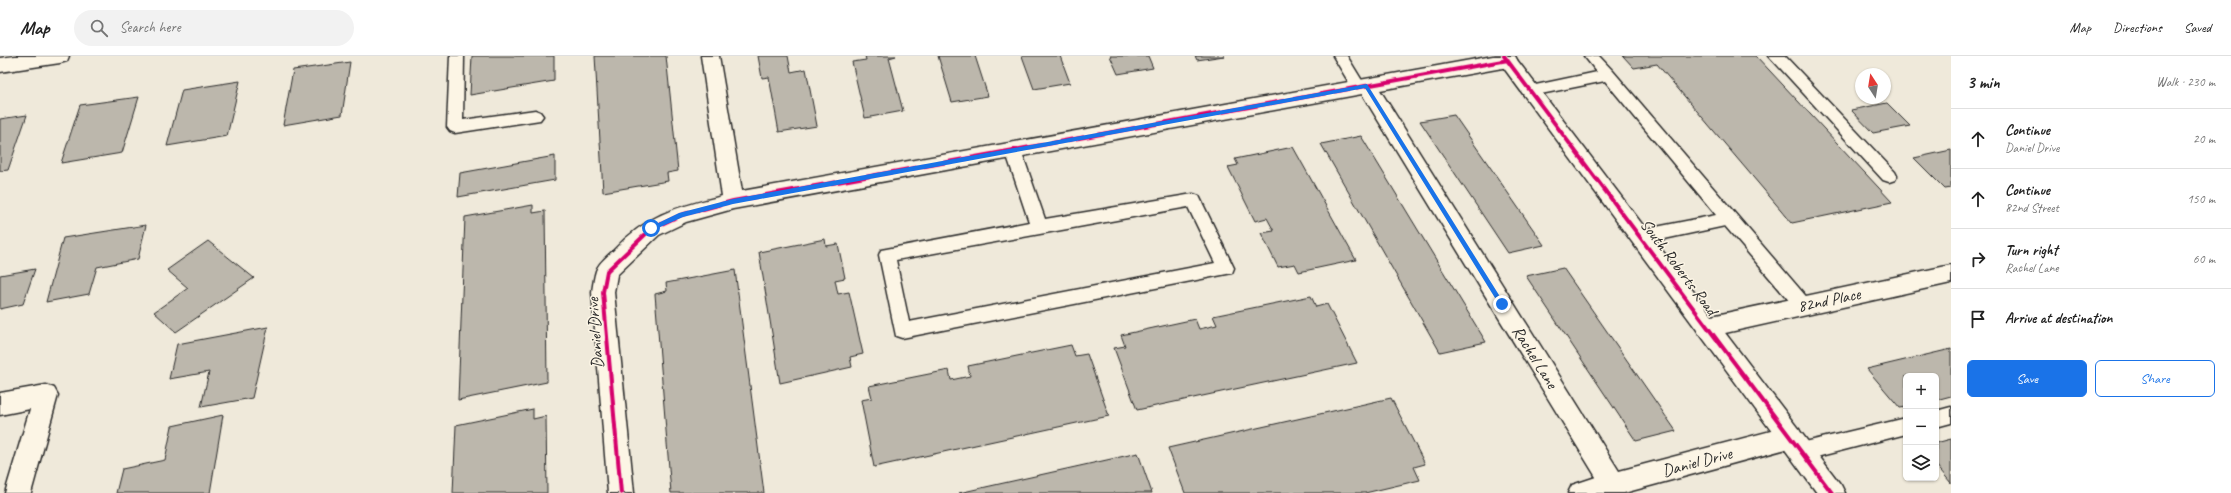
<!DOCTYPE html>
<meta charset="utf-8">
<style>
body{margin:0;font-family:Caveat,sans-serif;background:#f2f2f2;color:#222}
.controls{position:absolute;right:12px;bottom:12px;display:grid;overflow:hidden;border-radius:6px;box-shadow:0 1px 3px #0004}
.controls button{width:36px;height:36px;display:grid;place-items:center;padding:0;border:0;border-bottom:1px solid #e0e0e0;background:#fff;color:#222;font:20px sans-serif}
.compass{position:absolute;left:1855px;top:12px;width:36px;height:36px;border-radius:50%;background:#fff;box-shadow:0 1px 3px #0004;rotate:348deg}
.stop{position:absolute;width:12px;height:12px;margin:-9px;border:3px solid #1a73e8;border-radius:50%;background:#fff}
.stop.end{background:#1a73e8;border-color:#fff;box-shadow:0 1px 4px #0008}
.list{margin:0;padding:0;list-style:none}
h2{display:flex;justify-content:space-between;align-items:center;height:52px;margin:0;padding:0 16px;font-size:17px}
h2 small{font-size:13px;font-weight:400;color:#767676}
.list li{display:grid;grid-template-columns:26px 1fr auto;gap:12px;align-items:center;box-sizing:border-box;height:60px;padding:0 16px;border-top:1px solid #e0e0e0}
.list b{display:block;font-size:15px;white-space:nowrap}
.list p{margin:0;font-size:13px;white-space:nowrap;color:#767676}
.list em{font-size:13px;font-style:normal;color:#767676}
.actions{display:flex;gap:8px;padding:12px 16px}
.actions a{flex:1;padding:9px 0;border:1px solid #1a73e8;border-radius:6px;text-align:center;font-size:14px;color:#1a73e8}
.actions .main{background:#1a73e8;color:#fff}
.icon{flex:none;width:22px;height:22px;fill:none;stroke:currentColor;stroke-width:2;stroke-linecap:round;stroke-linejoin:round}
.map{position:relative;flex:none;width:1951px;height:437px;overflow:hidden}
header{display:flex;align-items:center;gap:24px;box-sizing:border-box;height:56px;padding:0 20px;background:#fff;border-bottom:1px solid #e0e0e0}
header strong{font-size:19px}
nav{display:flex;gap:22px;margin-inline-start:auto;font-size:14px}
.search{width:280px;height:36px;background:#f2f2f2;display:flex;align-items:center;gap:10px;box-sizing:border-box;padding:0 14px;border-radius:22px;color:#767676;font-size:15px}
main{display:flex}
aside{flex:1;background:#fff}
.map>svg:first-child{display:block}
.building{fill:#bcb7ac;stroke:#2b2b2b}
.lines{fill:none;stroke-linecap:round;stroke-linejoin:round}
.service-casing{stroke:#2b2b2b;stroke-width:3}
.minor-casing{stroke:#2b2b2b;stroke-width:3}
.tertiary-casing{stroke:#2b2b2b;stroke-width:3}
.service{fill:#fcf5e5;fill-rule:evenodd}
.minor{fill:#fcf5e5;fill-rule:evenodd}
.tertiary{fill:#fcf5e5;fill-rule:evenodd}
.cycleway-casing{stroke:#fcf5e5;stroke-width:6}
.cycleway{stroke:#d6006c;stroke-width:4}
.route{fill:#1a73e8}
.labels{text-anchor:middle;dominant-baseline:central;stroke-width:3;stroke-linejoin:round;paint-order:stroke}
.street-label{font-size:17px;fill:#2b2b2b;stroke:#fcf5e5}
</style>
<header>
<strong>Map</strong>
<div class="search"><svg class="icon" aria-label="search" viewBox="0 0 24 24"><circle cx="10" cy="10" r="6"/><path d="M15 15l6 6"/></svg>Search here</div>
<nav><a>Map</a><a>Directions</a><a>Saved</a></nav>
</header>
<main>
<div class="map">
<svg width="1951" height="437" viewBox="0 0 1951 437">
<rect width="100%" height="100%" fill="#efe9da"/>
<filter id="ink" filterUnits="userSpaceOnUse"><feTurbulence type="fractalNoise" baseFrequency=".025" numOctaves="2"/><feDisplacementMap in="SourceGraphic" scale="8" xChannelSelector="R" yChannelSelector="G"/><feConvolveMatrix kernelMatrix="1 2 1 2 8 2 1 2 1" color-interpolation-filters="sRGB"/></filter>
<g filter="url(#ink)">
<path class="building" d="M472,0H554V25L470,39Z
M595,0H666L678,115L667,117L668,125L603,136Z
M758,0H788L791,16L806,13L817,70L779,76L769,21L762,22Z
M865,0H896L889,2L903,55L865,62L852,6L866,4Z
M938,0H975L988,40L952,46Z
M1022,0H1060L1070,27L1034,33Z
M1110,0H1148L1153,12L1118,18Z
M1195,0H1224L1197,4Z
M1623,0H1756L1892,146L1792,167L1657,8L1634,12Z
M350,6L342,59L283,69L293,14Z
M240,25L227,80L167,90L182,34Z
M139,41L122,97L61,107L80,49Z
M1887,47L1910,70L1873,77L1851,54Z
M27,59L8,114L0,115V63Z
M1454,59L1544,189L1508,197L1420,65Z
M1361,80L1486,286L1440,296L1321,88Z
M1293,91L1356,204L1299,216L1295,208L1278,211L1261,177L1274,175L1267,162L1255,165L1228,111L1238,109L1235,103Z
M1951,94V132L1945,133L1914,102Z
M555,100V124L458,141L460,117Z
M533,149V157L545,155L547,326L458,344L465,161Z
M146,169L138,203L97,211L89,238L46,246L63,182Z
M825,183L826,190L838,188L845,222L835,224L838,238L849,236L863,298L850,301L852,311L780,327L759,196Z
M208,185L254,222L176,276L154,256L188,232L167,214Z
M1563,212L1676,375L1636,385L1526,220Z
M35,213L23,248L0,253V219Z
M735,214L764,437H671L655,238L667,235L666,227Z
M1311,240L1316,251L1327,248L1357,307L1137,354L1114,292L1125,290L1121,279L1195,263L1199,273L1217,269L1213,260Z
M268,271L252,342L201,351L209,316L169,323L177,288Z
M1071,289L1075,300L1087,298L1109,360L874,411L861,344L872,342L869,330L949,314L951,324L970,320L968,310Z
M1951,293V340L1936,344V320H1906V351L1900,352L1867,313Z
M1391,342L1425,408L1414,411L1420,424L1365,437H1185L1168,392Z
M533,353V363L546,360L547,437H453L456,369Z
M223,359L210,437H116L122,413L165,404L172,370Z
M1951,383V427L1936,409V387Z
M1138,397L1152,437H959Z"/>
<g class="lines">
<defs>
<path id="service" d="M450,0H464L463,64L535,54L540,56L543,60L540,64L455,77L450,75L447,71Z
M1333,0H1347L1366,31L1364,35L1359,36L1354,35Z
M1584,0H1599L1613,15L1810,245L1813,250L1810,255L1804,257L1798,255L1725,170L1641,188L1635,186L1633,181L1635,176L1641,174L1716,159L1605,25L1531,40L1526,39L1524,35L1526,31L1597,16Z
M1769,0H1785L1895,116L1897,120L1895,124L1889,126L1883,124Z
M1013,88L1019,90L1021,94L1045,163L1193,138L1199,140L1234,212L1232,217L902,282L896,280L879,199L881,194L1029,166L1005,94L1007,90ZM1188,151L1215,207L909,266L896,204Z
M1951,351V367L1936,371V355Z
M1906,362V378L1801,405L1794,402L1792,396L1794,390L1801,387Z"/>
<path id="minor" d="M15,0H69L67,5L60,7L0,16V2Z
M701,0H719L742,135L1493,0H1515L1517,4L1515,9L1508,11L1380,34L1619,415L1790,370L1799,373L1802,381L1799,389L1790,392L1624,437H1568L1572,429L1596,421L1362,38L733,153L686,166L659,179L617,219L614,236L634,437H608L592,236C593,229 594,221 596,215C599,206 608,200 614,194C648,158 675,152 722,140Z
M1951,209V227L1707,281L1699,278L1696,271L1699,264L1707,261Z
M46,329L54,332L58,339L31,437H5L30,353L0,359V337Z"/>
<path id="tertiary" d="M1495,0H1514L1841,429L1845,437H1817Z"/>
</defs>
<use href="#service" class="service-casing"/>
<use href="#minor" class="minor-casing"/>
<use href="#tertiary" class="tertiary-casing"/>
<use href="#service" class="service"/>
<use href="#minor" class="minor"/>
<use href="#tertiary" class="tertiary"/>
<defs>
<path id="cycleway" d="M1504,0L1832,437
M621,437L603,236L607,215L651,173L681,159L733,145L1508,4"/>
</defs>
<use href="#cycleway" class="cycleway-casing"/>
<use href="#cycleway" class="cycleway"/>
</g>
</g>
<path class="route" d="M1367,28L1504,247V250H1500L1365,32L733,148L683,161L651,175L648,172L679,157L733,143Z"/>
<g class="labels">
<g class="street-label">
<text transform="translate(1679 211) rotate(53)">South Roberts Road</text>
<text transform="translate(1829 244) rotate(-12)">82nd Place</text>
<text transform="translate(595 277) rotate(-94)">Daniel Drive</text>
<text transform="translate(1535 301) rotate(58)">Rachel Lane</text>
<text transform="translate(1697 406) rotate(-15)">Daniel Drive</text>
</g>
</g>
</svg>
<div class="controls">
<button>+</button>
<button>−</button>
<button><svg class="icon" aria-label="layers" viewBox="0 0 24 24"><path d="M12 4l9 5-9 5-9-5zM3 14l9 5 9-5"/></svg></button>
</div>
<svg class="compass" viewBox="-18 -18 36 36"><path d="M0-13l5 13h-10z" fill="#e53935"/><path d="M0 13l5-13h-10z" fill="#767676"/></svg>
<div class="stop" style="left:651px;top:172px"></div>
<div class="stop end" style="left:1502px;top:248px"></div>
</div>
<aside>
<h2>3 min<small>Walk · 230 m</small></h2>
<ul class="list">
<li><svg class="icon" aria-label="ahead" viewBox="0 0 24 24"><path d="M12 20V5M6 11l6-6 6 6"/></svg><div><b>Continue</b><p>Daniel Drive</p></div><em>20 m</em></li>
<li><svg class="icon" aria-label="ahead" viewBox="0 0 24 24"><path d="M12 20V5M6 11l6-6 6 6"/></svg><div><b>Continue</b><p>82nd Street</p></div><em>150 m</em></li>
<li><svg class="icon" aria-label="right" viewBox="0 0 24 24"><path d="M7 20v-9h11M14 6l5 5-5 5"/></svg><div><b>Turn right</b><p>Rachel Lane</p></div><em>60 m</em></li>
<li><svg class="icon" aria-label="arrive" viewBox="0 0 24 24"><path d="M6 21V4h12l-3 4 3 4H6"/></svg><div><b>Arrive at destination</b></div></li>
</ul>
<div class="actions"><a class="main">Save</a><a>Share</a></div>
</aside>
</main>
